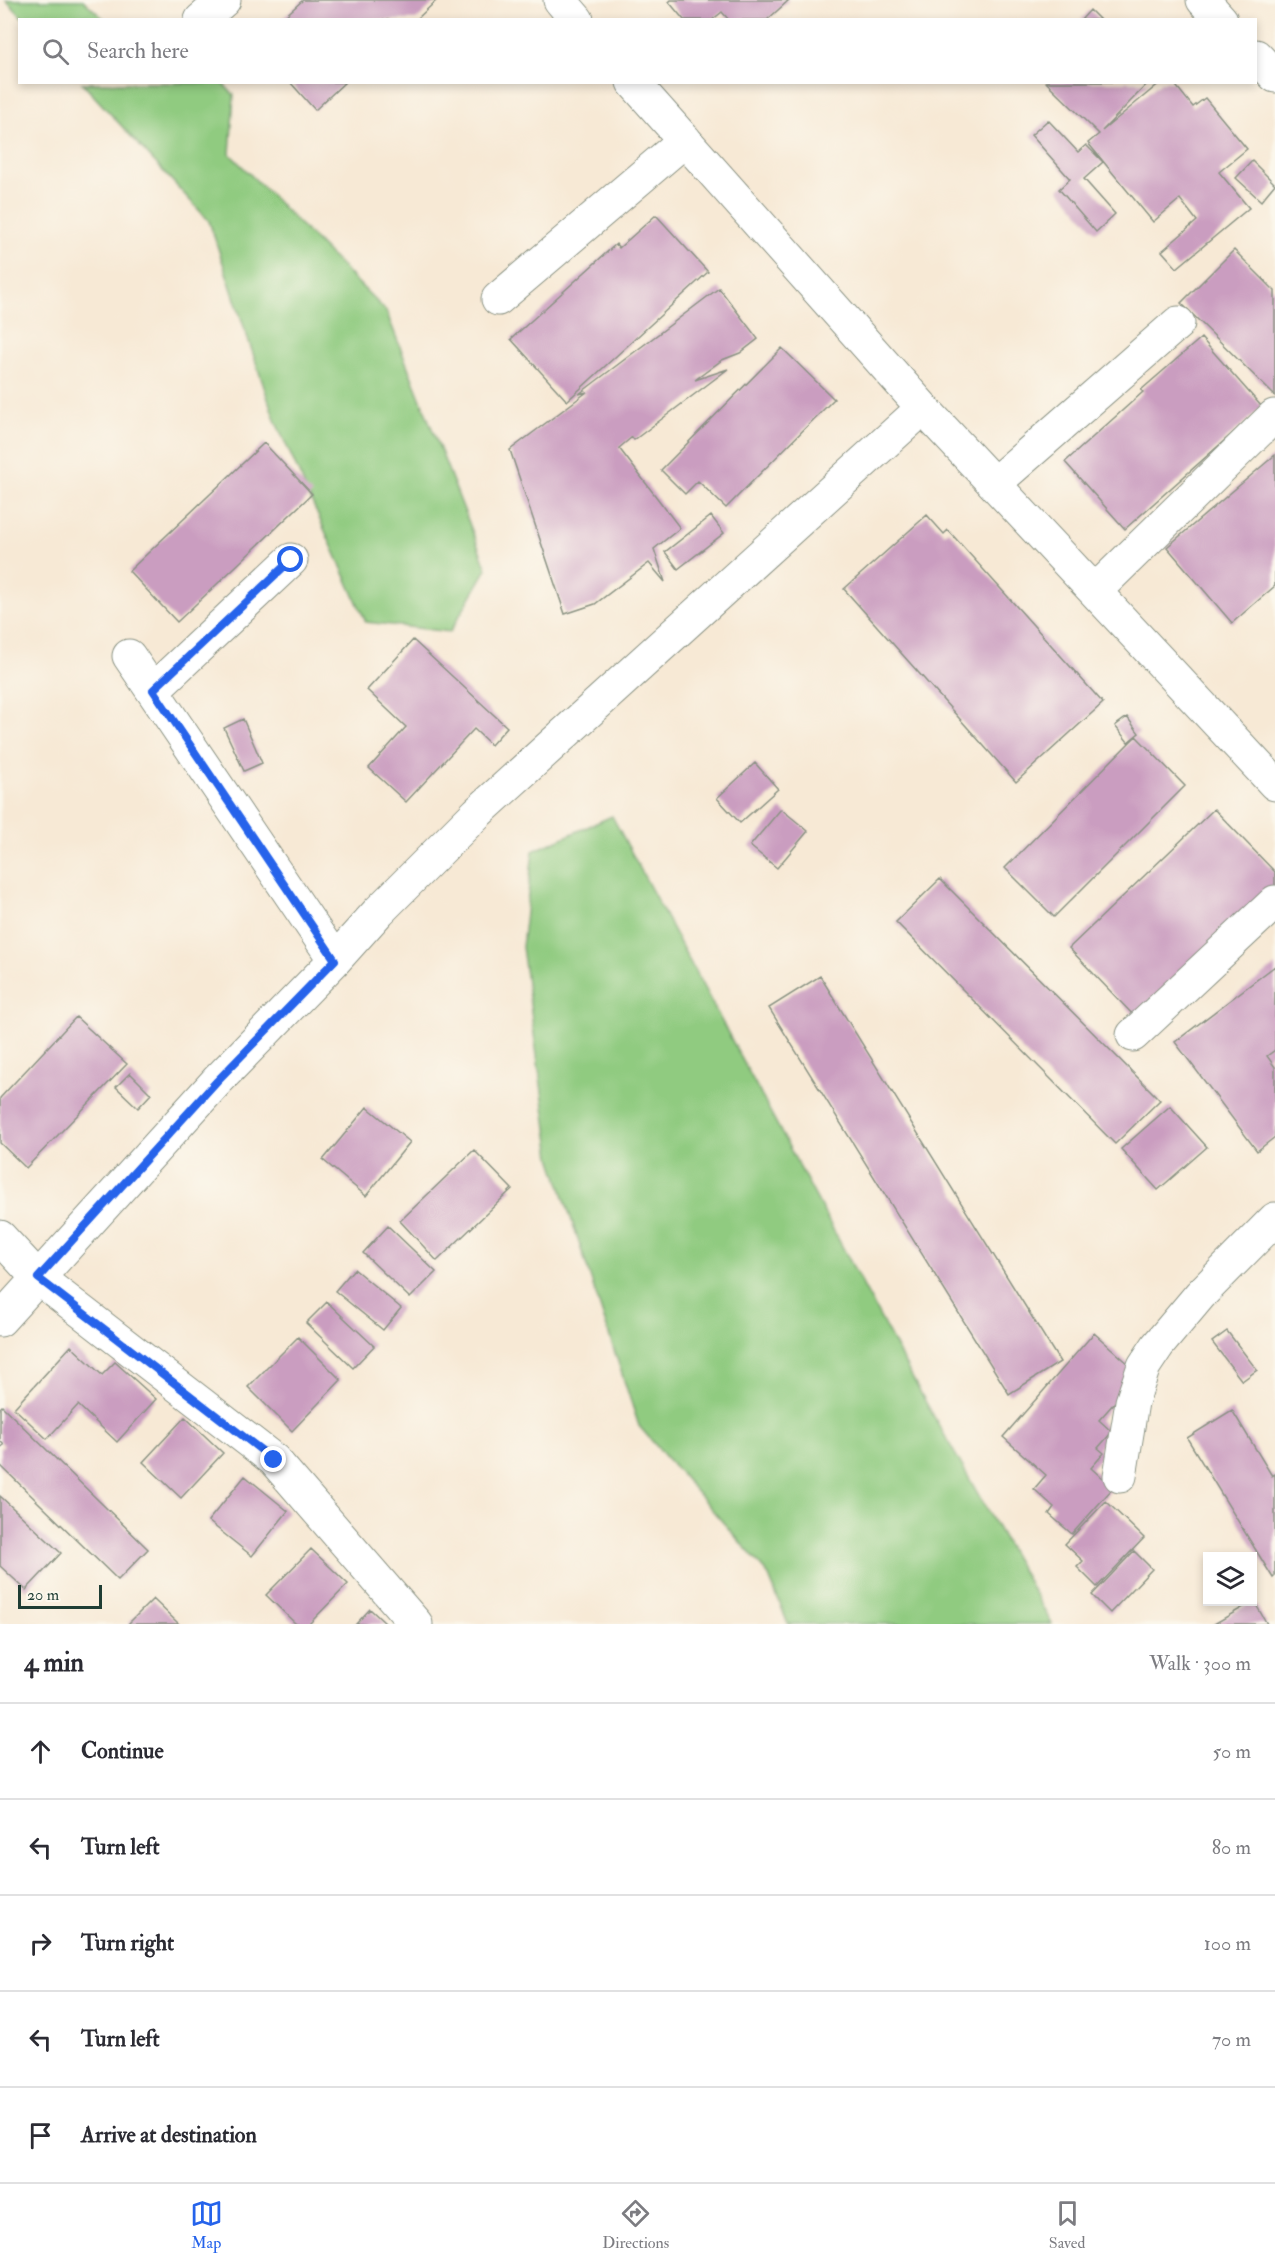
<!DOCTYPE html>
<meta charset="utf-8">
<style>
body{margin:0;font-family:"IM FELL Double Pica",serif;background:#f2f2f3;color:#2b2b33}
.controls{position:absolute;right:18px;bottom:18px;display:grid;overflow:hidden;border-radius:0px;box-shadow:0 3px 9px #0003}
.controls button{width:54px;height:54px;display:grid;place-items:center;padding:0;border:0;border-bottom:2px solid #e1e1e2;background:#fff;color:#2b2b33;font:30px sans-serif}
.scale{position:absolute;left:18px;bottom:15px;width:84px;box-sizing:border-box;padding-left:6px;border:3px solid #1f3d34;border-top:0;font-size:16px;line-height:21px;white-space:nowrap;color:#1f3d34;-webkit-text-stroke:4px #fbf7ec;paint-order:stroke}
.stop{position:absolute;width:18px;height:18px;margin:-14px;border:4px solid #2563eb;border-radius:50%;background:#fff}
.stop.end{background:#2563eb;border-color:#fff;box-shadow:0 2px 6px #0008}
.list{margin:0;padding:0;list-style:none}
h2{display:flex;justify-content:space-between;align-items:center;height:78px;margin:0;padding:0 24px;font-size:26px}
h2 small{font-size:20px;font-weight:400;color:#7c7c81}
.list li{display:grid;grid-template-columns:39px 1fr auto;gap:18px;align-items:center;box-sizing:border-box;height:96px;padding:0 24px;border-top:2px solid #e1e1e2}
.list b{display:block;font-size:22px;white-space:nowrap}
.list em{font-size:20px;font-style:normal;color:#7c7c81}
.icon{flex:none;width:33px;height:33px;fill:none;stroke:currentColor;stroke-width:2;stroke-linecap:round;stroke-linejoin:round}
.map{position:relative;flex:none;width:1275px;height:1624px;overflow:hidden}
.search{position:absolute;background:#fff;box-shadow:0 3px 9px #0003;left:18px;right:18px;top:18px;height:66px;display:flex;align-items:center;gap:15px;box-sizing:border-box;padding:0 21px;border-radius:0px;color:#7c7c81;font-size:22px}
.sheet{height:558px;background:#fff}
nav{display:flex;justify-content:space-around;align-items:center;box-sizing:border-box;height:84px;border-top:2px solid #e1e1e2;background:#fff;font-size:16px;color:#7c7c81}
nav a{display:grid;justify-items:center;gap:3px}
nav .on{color:#2563eb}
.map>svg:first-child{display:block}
.green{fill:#90cb80;stroke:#58845a;stroke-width:1.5}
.building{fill:#ca9dc0}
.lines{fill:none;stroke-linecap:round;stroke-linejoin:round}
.minor-casing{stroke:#8b9384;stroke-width:35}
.minor{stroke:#fff;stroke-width:33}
.route{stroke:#2563eb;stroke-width:8}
</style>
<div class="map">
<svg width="1275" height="1624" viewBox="0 0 1275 1624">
<rect width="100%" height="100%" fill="#fbf7ec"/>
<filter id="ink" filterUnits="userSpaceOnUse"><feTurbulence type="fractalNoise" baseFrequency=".0167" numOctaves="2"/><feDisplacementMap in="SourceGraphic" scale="12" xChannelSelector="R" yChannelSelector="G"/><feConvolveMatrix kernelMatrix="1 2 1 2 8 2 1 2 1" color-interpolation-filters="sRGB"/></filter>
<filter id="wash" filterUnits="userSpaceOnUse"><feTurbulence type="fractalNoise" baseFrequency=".008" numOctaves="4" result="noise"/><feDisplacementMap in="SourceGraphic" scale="24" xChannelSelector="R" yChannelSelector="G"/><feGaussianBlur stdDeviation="1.35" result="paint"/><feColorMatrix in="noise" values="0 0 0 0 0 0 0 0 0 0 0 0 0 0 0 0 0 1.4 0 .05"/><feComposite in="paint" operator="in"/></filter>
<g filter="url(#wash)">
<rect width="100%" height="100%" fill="#f7e9d5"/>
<path class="green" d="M6,0H83L104,19H24Z
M82,83H222L234,95L230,154L386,311L487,569L450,632L366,622L275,420L209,221Z
M612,816L920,1392L1052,1624H788L768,1574L639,1426L551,1157L522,947L533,851Z"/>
<g id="blocks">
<path class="building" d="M303,0H437L416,20H281Z
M671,0H789L767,20H729L722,12L712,20H684L669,2Z
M1090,10L1100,20H1081Z
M290,82H345L315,110Z
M1046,82H1149L1102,131L1161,82H1173L1193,107L1205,98L1247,149L1219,172L1249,208L1177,268L1162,251L1197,221L1180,199L1153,222L1088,143L1099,134Z
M1048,120L1078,152L1086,145L1103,162L1084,179L1115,214L1096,232L1059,189L1070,179L1031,135Z
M1252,161L1275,184L1261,201L1236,178Z
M656,215L708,272L567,401L511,339L616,244L619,248Z
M1234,250L1275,291V396L1181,303Z
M719,288L758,339L740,353L722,360L695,380L728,369L634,440L632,437L619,448L680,528L654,549L665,582L649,563L595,604L565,614L510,450L587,392L579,394Z
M1201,338L1262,407L1125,529L1065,462L1143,392L1141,390Z
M782,348L834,399L726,508L698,481L685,494L661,470Z
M264,443L312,494L177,622L129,571Z
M1275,455V586L1232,623L1167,547Z
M927,515L944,534L948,530L1103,703L1016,782L844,589Z
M711,516L724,533L678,569L665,552Z
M413,640L507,727L491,745L474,729L406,802L369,768L406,727L367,690Z
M1127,717L1139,733L1128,742L1115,726Z
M243,719L262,763L244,771L224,728Z
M1136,736L1185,786L1054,917L1005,868Z
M755,763L778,789L740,823L717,798Z
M781,809L808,831L777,868L750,846Z
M1214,809L1275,872V885L1137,1019L1069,948Z
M940,879L1160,1100L1115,1144L896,922Z
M1275,966V1050L1267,1056L1275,1067V1137L1257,1151L1175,1042Z
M820,976L1060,1362L1009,1394L769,1008Z
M76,1017L127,1064L26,1168L0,1143V1098Z
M130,1073L151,1094L138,1108L116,1087Z
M1170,1106L1207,1147L1158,1190L1121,1149Z
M367,1107L410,1142L366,1196L323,1160Z
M474,1150L512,1189L437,1261L400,1221Z
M388,1226L436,1272L410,1298L363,1253Z
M354,1269L401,1308L383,1330L335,1291Z
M327,1302L374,1346L353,1368L306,1323Z
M1227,1331L1257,1370L1242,1381L1212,1342Z
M1094,1333L1140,1374L1099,1420L1112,1432L1098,1448L1104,1453L1091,1468L1113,1488L1072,1534L1049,1514L1054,1507L1034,1489L1046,1475L1003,1437Z
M298,1337L341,1380L292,1431L248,1387Z
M71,1346L102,1375L115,1362L156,1399L117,1442L78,1405L47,1439L14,1408Z
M2,1406L148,1549L118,1580L0,1465V1448L4,1445L0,1441V1408Z
M1232,1410L1272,1476L1275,1474V1576L1273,1578L1187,1438Z
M185,1417L223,1453L181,1498L143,1462Z
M245,1476L288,1511L252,1556L208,1521Z
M0,1496L61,1553L26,1590L0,1566Z
M1106,1501L1144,1538L1097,1587L1077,1567L1083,1561L1065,1544Z
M311,1549L348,1584L309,1624H296L266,1595Z
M1134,1551L1152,1569L1110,1613L1092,1595Z
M153,1599L179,1624H128Z
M1254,1601L1267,1624H1214Z
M370,1609L386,1624H356Z"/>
</g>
</g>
<g filter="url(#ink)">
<use href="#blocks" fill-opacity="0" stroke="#8b9384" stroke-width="1.5"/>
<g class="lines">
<defs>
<path id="minor" d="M560,0L577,20
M1203,0L1221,20
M201,20L224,0
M1256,56L1275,76
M633,82L923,408L1275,784
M498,299L685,140
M994,484L1178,323
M1095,591L1274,416
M129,656L335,960
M153,690L291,560
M1133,1035L1275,902
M0,1237L38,1278L274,1460L416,1624
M0,1320L217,1081L335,960L379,911L477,813L923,408
M1120,1476L1132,1402L1144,1366L1158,1345L1200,1295L1275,1219"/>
</defs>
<use href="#minor" class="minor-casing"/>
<use href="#minor" class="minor"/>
</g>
</g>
<g class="lines" filter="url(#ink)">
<path class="route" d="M274,1460L38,1278L217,1081L335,960L153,690L291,560"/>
</g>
</svg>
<div class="controls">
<button><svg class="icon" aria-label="layers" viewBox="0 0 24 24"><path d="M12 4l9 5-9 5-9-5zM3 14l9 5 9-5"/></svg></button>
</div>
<div class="scale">20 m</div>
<div class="stop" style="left:291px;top:560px"></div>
<div class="stop end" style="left:274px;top:1460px"></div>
<div class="search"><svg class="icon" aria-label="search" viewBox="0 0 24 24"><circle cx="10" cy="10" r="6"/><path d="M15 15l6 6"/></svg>Search here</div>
</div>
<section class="sheet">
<h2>4 min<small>Walk · 300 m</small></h2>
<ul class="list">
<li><svg class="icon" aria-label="ahead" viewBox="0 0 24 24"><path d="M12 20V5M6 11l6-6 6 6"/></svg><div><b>Continue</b></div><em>50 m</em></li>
<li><svg class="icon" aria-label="left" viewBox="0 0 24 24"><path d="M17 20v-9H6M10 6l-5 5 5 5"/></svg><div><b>Turn left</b></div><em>80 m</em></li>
<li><svg class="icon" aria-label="right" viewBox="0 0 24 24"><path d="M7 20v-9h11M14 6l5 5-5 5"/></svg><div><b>Turn right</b></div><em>100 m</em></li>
<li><svg class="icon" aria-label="left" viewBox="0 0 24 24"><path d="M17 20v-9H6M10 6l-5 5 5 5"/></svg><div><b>Turn left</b></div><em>70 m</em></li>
<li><svg class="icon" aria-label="arrive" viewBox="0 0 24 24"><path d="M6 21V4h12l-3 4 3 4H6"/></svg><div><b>Arrive at destination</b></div></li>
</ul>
</section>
<nav>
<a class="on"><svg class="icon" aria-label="map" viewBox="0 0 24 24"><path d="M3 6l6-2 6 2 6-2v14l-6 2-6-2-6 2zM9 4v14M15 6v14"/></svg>Map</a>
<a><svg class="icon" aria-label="directions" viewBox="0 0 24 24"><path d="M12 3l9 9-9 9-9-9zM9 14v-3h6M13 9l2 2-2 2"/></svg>Directions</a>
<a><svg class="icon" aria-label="saved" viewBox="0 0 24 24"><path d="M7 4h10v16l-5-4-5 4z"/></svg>Saved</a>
</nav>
